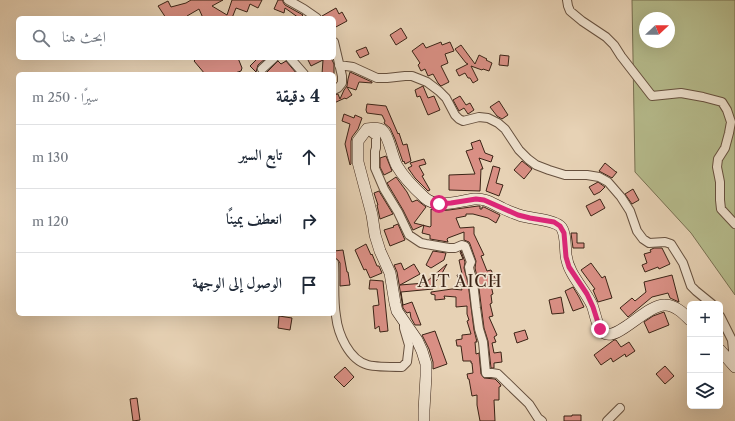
<!DOCTYPE html>
<html lang="ar">
<meta charset="utf-8">
<style>
body{margin:0;font-family:"Libre Caslon Text",Amiri,serif;background:#f6f6f7;color:#1f2937;direction:rtl}
.controls{position:absolute;right:12px;bottom:12px;display:grid;overflow:hidden;border-radius:6px;box-shadow:0 4px 16px #0002}
.controls button{width:36px;height:36px;display:grid;place-items:center;padding:0;border:0;border-bottom:1px solid #e0e1e3;background:#fff;color:#1f2937;font:20px sans-serif}
.compass{position:absolute;left:639px;top:12px;width:36px;height:36px;border-radius:50%;background:#fff;box-shadow:0 4px 16px #0002;rotate:68deg}
.stop{position:absolute;width:12px;height:12px;margin:-9px;border:3px solid #db2777;border-radius:50%;background:#fff}
.stop.end{background:#db2777;border-color:#fff;box-shadow:0 1px 4px #0008}
.list{margin:0;padding:0;list-style:none}
h2{display:flex;justify-content:space-between;align-items:center;height:52px;margin:0;padding:0 16px;font-size:17px}
h2 small{font-size:13px;font-weight:400;color:#747a83}
.list li{display:grid;grid-template-columns:26px 1fr auto;gap:12px;align-items:center;box-sizing:border-box;height:64px;padding:0 16px;border-top:1px solid #e0e1e3}
.list b{display:block;font-size:15px;white-space:nowrap}
.list em{font-size:13px;font-style:normal;color:#747a83}
.icon{flex:none;width:22px;height:22px;fill:none;stroke:currentColor;stroke-width:2;stroke-linecap:round;stroke-linejoin:round}
.map{position:relative;flex:none;width:735px;height:421px;overflow:hidden;direction:ltr}
.search{position:absolute;background:#fff;box-shadow:0 4px 16px #0002;left:16px;top:16px;width:320px;height:44px;display:flex;align-items:center;gap:10px;box-sizing:border-box;padding:0 14px;border-radius:6px;color:#747a83;font-size:15px}
.panel{position:absolute;background:#fff;box-shadow:0 4px 16px #0002;left:16px;top:72px;width:320px;height:244px;border-radius:6px;direction:rtl}
.map>svg:first-child{display:block}
.green{fill:#b6bc8d;stroke:#787052;fill-rule:evenodd}
.building{fill:#d98f84;stroke:#3b2416}
.lines{fill:none;stroke-linecap:round;stroke-linejoin:round}
.minor-casing{stroke:#66503e;stroke-width:10}
.secondary-casing{stroke:#3b2416;stroke-width:12}
.minor{stroke:#efe2cf;stroke-width:8}
.secondary{stroke:#efe2cf;stroke-width:11}
.route{stroke:#db2777;stroke-width:5}
.labels{text-anchor:middle;dominant-baseline:central;stroke-width:3.5;stroke-linejoin:round;paint-order:stroke}
.quarter-label{font-size:16px;letter-spacing:1px;fill:#3b2416;stroke:#efe2cf}
</style>
<div class="map">
<svg width="735" height="421" viewBox="0 0 735 421">
<rect width="100%" height="100%" fill="#e7d2b5"/>
<filter id="stains"><feTurbulence type="fractalNoise" baseFrequency=".005" numOctaves="4"/><feColorMatrix values="0 0 0 0 .2 0 0 0 0 .09 0 0 0 0 .02 0 0 0 .5 -.17"/></filter>
<radialGradient id="worn" r=".72"><stop offset=".6" stop-color="#630" stop-opacity="0"/><stop offset="1" stop-color="#630" stop-opacity=".3"/></radialGradient>
<path class="green" d="M632,0H735V295L691,233L635,172ZM645,18H669V42H645Z"/>
<path class="building" d="M191,0H223L212,6L227,15L232,0H262L258,8L250,4L247,12L236,8L232,18H203L199,9L187,16V17L181,18H166L158,6L168,1L171,7L186,3Z
M278,0H283V2L285,5L303,15L300,18H299L285,8L284,13L274,9Z
M336,8L339,14L342,12L347,21L334,28V18H322V16Z
M401,28L407,38L396,45L390,35Z
M441,42L442,45L450,42L454,51L445,54L448,63L441,66L449,82L441,86L438,83L433,74L428,76L425,69L421,71L418,65L420,63L412,51L423,43L426,48Z
M461,45L475,64L479,55L487,59L486,60L492,63L489,71L483,69L482,70L471,66L478,80L473,83L470,78H468L465,73L459,76L456,70L468,64L466,63L455,49Z
M366,47L369,54L360,58L356,51Z
M500,55L509,56L508,66L499,65Z
M197,58H238L242,68L241,71L232,74H205L194,61Z
M258,58H266L258,65L256,72L250,66Z
M307,58H331L334,64V74H322L323,60L311,66Z
M278,61L281,64L286,61L297,74H266V73Z
M350,72L372,82V83L359,82L356,90L347,87L352,95L346,99L345,98L334,103V95L338,94L340,99L344,90L347,86L348,79Z
M423,86L428,98L434,96L440,110L428,115L420,96L417,97L415,90Z
M460,96L466,105L470,103L474,110L468,114L464,108L459,111L453,100Z
M499,101L508,115L502,119L497,116L490,107Z
M367,104L386,106L398,134L399,133L403,145L407,144L411,161L405,164L404,161L403,162L395,139L390,128L384,123L385,121L382,115L367,113L366,110Z
M344,114L354,118L355,115L362,118L358,129L352,137L351,141V164L350,165L345,144L350,124L342,121Z
M480,140L485,153L493,156L491,162L479,158L483,169H481L480,191L449,190V175L475,174L466,151L473,149L471,143Z
M386,156L392,171L384,175L380,167V158Z
M424,159L426,164L419,166L424,175L422,176L430,190L428,191L415,178L408,168L412,166L410,163Z
M522,161L532,169L524,179L514,170Z
M605,163L616,172H617L612,178L599,171Z
M493,166L500,168L496,183L503,185L499,196L486,191Z
M396,177L407,192L412,202L417,200L426,207L414,223L430,227L431,226V209L437,211L449,210L478,206H480V209H482V207H484L500,215L496,223L488,218L473,214H466V216L456,218L460,228L474,227V234L484,255L481,256L487,271L491,270L497,282L491,285L493,294L491,295L492,303L490,304L493,316L489,317L497,335L494,337L496,342L492,343L494,353L501,352L502,362L494,363V368H491L488,341L484,328L478,281L475,268L476,261L470,244L469,242L464,240V232L448,238L447,239L448,242L430,239V235L422,233L424,225L413,230L403,210L387,183Z
M598,182L605,187L600,192L594,195L589,187Z
M633,189L639,200L632,204L625,194Z
M379,191L393,214L380,219L377,205H378L374,193Z
M600,199L605,208L591,216L586,206Z
M398,224L405,240L390,246L384,230L394,227L393,226Z
M571,233H577V243H584V248H573Z
M366,244L371,255L372,254L377,266H379L382,273L370,278L366,269L364,270L355,250Z
M654,248H662L670,264L659,269L658,267L645,272L642,265L647,263L644,254L651,252L650,250Z
M343,250L347,272H348L350,285L340,286V263L338,260L335,258L334,251Z
M433,251L446,253L444,260L431,268L426,265Z
M461,251L465,262L464,268L468,283L474,330L477,342H475L476,354L479,353L481,374L484,378L495,379L500,384L501,386L499,387V400H494L495,421H480L477,405V395L472,396L469,379H468L467,374L473,373L472,363H471V361H463L461,346H457L456,340L462,339V335L471,334L467,321L469,320L467,314V306L456,307V297L444,296L445,299L435,300V295L431,294V292L452,289L462,290L457,275L462,274L459,260L463,259L460,252Z
M401,263L404,270L414,264L420,274L400,285L425,283L447,264L440,277L433,284V289L401,292L403,305L412,302L421,325H415L411,318L410,312L407,313L403,308L397,272L394,265Z
M591,263L602,278L605,276L612,298L598,302L593,290L595,289L581,270Z
M672,275L679,302L670,298L668,293L652,297L628,317L620,308L632,298L635,301L646,292L644,282Z
M370,280L383,281L388,331L380,332L379,326L375,329L373,306L379,305L377,289H369Z
M573,287L579,297L584,307L573,311L565,291Z
M561,297L564,313L552,314L549,300Z
M664,312L669,325L649,333L644,322L653,316Z
M279,316L292,318L290,330L278,328Z
M525,330L528,339L517,343L514,333Z
M435,331L447,364L433,369V362L429,349L422,335Z
M614,340H616L621,347L629,342L635,351L626,357L625,354L613,362L611,358L601,365L594,355Z
M665,366L674,376L665,384L656,374Z
M345,367L354,377L344,387L334,377Z
M137,398L140,420L133,421L130,399Z
M572,415H581V421H564V416H572Z"/>
<g class="lines">
<defs>
<path id="minor" d="M288,0L304,9L317,18
M567,0L568,6L570,11L582,21L606,37L614,45L621,56L652,96L681,93L703,97L722,102L727,110L731,122L729,133L725,148L718,159L717,167L720,182V200L721,209L735,224
M334,42L342,76V83L338,88L334,90
M290,58L304,74
M339,65L353,67L377,78H387L405,76H412L427,82L439,91L446,98L455,115L459,119L463,121L479,117L488,118L498,123L505,129L519,150L528,159L536,165L549,170L565,175H587L599,177L608,182L621,197L630,211L637,231L643,239L649,243L665,242L671,244L683,263L691,286L696,291L712,304
M262,69L274,58
M367,129L376,136V148L375,151V168L384,189L398,212L409,235L421,243L426,244L449,248H455L462,245L465,246L471,262L469,267L470,272L473,282L476,308L479,329L483,342L486,373H492L498,374L529,404L538,418L542,421
M334,263C335,280 333,299 336,316C338,334 349,360 368,365C376,367 394,367 402,367L407,362L409,345L404,328V322
M720,316L732,340L733,350L732,364
M607,421L620,408"/>
<path id="secondary" d="M720,350L735,367
M424,421V410L426,376V364L422,351L417,340L397,311L395,303L390,273L380,251L375,235L372,215L358,162V141L367,129C372,128 378,127 382,130C389,136 392,157 397,166C404,178 414,188 425,198C437,209 459,201 474,199C486,198 493,204 502,208C508,211 514,213 519,215C530,219 552,219 560,226C566,231 565,247 566,255C568,274 584,288 592,305C595,312 597,329 604,333C617,342 647,304 665,305C675,305 683,313 690,320"/>
</defs>
<use href="#minor" class="minor-casing"/>
<use href="#secondary" class="secondary-casing"/>
<use href="#minor" class="minor"/>
<use href="#secondary" class="secondary"/>
</g>
<g class="lines">
<path class="route" d="M439,204L451,203L476,199L484,200L518,215L530,218L554,222L560,226L564,233L566,257L569,267L587,294L593,307L600,329"/>
</g>
<g class="labels">
<g class="quarter-label">
<text x="460" y="281">AIT AICH</text>
</g>
</g>
<rect width="100%" height="100%" filter="url(#stains)"/>
<rect width="100%" height="100%" fill="url(#worn)"/>
</svg>
<div class="controls">
<button>+</button>
<button>−</button>
<button><svg class="icon" aria-label="layers" viewBox="0 0 24 24"><path d="M12 4l9 5-9 5-9-5zM3 14l9 5 9-5"/></svg></button>
</div>
<svg class="compass" viewBox="-18 -18 36 36"><path d="M0-13l5 13h-10z" fill="#e53935"/><path d="M0 13l5-13h-10z" fill="#747a83"/></svg>
<div class="stop" style="left:439px;top:204px"></div>
<div class="stop end" style="left:600px;top:329px"></div>
<div class="search"><svg class="icon" aria-label="search" viewBox="0 0 24 24"><circle cx="10" cy="10" r="6"/><path d="M15 15l6 6"/></svg>ابحث هنا</div>
<section class="panel">
<h2>4 دقيقة<small>سيرًا · 250 m</small></h2>
<ul class="list">
<li><svg class="icon" aria-label="ahead" viewBox="0 0 24 24"><path d="M12 20V5M6 11l6-6 6 6"/></svg><div><b>تابع السير</b></div><em>130 m</em></li>
<li><svg class="icon" aria-label="right" viewBox="0 0 24 24"><path d="M7 20v-9h11M14 6l5 5-5 5"/></svg><div><b>انعطف يمينًا</b></div><em>120 m</em></li>
<li><svg class="icon" aria-label="arrive" viewBox="0 0 24 24"><path d="M6 21V4h12l-3 4 3 4H6"/></svg><div><b>الوصول إلى الوجهة</b></div></li>
</ul>
</section>
</div>
